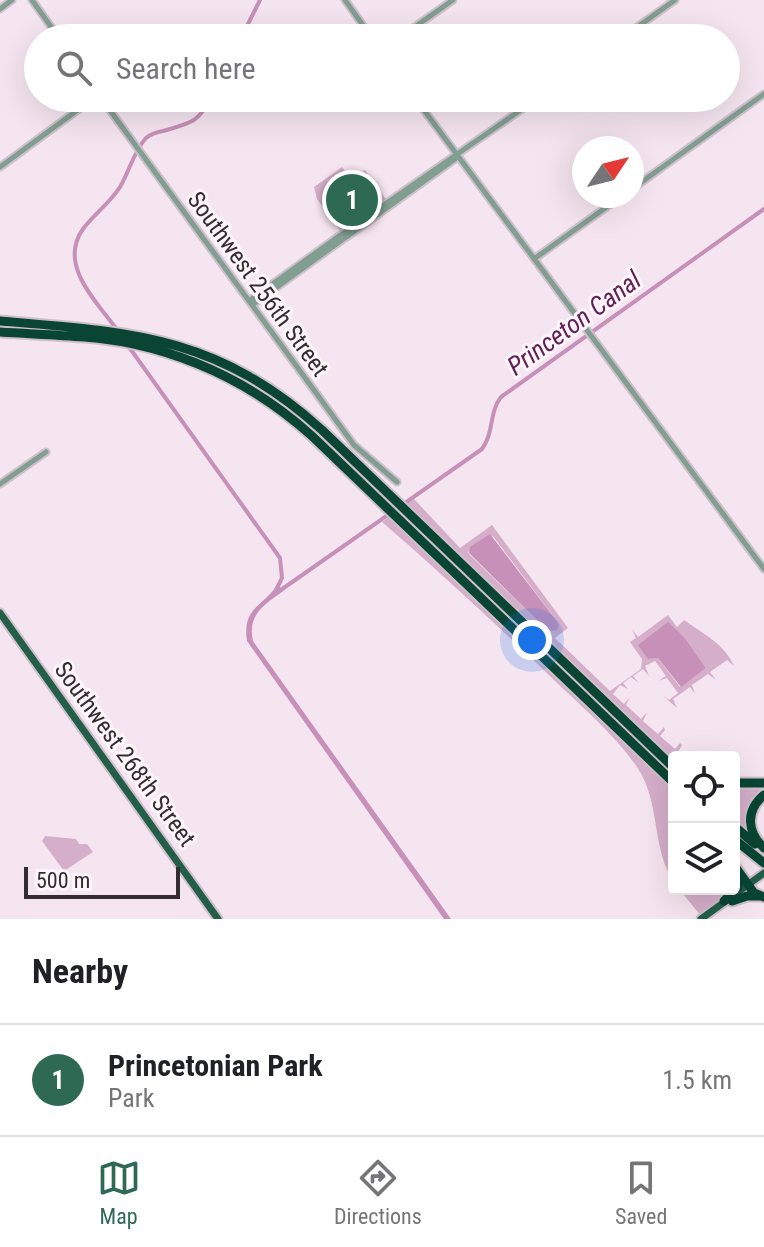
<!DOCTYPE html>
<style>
body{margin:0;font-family:"Roboto Condensed",sans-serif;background:#f2f2f2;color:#202124}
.controls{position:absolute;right:24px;bottom:24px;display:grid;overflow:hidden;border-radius:8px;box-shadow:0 8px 32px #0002}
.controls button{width:72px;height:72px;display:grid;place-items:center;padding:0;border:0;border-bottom:2px solid #e0e0e0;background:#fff;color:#202124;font:40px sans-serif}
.compass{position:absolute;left:572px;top:136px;width:72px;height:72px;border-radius:50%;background:#fff;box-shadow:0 8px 32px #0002;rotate:55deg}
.scale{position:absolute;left:24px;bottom:20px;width:156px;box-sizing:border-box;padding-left:8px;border:4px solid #332d31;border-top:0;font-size:22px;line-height:28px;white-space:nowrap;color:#332d31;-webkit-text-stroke:6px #fef5fb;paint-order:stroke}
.you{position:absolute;left:532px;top:640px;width:28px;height:28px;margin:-20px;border:6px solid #fff;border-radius:50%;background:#1a73e8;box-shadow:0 0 0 12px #1a73e833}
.badge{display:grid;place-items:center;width:52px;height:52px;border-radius:50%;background:#2e6953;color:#fff;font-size:26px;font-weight:700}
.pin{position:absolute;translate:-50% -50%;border:4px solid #fff;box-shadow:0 2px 8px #0006}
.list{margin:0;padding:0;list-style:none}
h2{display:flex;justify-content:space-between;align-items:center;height:104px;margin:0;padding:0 32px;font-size:34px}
h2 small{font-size:26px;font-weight:400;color:#757577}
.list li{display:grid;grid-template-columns:52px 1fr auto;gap:24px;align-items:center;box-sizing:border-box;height:112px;padding:0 32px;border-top:2px solid #e0e0e0}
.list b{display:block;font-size:30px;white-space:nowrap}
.list p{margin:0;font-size:26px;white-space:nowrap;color:#757577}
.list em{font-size:26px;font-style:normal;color:#757577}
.icon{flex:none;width:44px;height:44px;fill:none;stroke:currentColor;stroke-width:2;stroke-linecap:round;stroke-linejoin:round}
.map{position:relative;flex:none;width:764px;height:919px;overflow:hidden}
.search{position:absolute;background:#fff;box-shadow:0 8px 32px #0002;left:24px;right:24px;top:24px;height:88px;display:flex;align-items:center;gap:20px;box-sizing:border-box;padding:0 28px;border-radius:44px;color:#757577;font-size:30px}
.sheet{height:216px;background:#fff}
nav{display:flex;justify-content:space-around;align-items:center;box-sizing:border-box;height:112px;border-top:2px solid #e0e0e0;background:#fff;font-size:22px;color:#757577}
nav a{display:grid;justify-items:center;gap:4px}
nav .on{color:#2e6953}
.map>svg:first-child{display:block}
.green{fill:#d5aeca;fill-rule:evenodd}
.water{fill:#c790b8}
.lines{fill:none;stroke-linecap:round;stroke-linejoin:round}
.canal{stroke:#c790b8;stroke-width:4}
.minor-casing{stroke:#cec0ca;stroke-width:9}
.major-casing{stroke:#cec0ca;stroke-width:11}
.highway-casing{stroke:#cec0ca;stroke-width:13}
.minor{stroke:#819e91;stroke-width:5}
.major{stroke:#235e49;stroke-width:7}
.highway{stroke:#094532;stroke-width:9}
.labels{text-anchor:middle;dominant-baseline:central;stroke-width:6;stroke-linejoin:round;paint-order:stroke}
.street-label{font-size:24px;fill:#332d31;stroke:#fef5fb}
.water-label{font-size:26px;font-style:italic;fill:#622155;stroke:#fef5fb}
</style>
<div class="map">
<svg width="764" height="919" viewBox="0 0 764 919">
<rect width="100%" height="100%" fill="#f5e5f0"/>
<path class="green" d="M342,167L351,180L365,170L387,201L341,232L317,199L314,187Z
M414,499L460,548L492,525L568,628L555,638L610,691L641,669L642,659L630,642L636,638L632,629L638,637L668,615L677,627L684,620C703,634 724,643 734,666L727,660L710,672L716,680L708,674L692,685L695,694L690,687L673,699L677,708L662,695L669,700L678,693L667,678L658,681L666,676L655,661L645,666L649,676L643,669L633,676L639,683L631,677L623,683L628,689L620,685L613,694L624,704L630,697L626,705L641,719L647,712L643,721L658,734L664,727L665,730L660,736L675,749L680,743L682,745L678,752L687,757H674V761L662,752L404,506ZM493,536L559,624L548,631L470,555L468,552ZM668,623L685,638L706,668L680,687L658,658L649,659Z
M400,510L674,773V777L396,512Z
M392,515L645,759L674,789V882C651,849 661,802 637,767C616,736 580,705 553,679C497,625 441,573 382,522Z
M764,785V794L755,803L754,839L734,822V788Z
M45,836L76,839L79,844H87L93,852L64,871L42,841Z
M679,889H736L701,916Z"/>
<path class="water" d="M490,534L559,624L557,630L548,631L469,553L470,547Z
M278,584L283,591C264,605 247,615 253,641L451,919H444L247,641C242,607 263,607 278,584Z
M668,622L685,638L706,668L681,687L658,658L648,659L638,645Z"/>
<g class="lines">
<path class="canal" d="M241,38L260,0
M115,327C95,300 58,264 83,229C94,214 110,203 120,187C129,172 134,151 146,138C151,134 157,132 163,131C190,123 197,124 211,98
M129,347L280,558L282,578L276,590
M278,592L482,449C494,433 489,412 501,397L764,209"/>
<defs>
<path id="minor" d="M32,0L59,38
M345,0L372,38
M0,9L12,0
M399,38L453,0
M622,38L675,0
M101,98L354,445L397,482
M415,98L764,569
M0,167L94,98
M632,189L764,94
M342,234L538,98
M345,238L455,159L456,156
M534,259L622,196
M249,301L339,236
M252,305L342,240
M0,484L46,452"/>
<path id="major" d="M0,613L218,919
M701,919L764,873"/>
<path id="highway" d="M0,321C132,332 218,336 322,430L674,768
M0,332C44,335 91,335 134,344C202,359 261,390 312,436L674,783
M734,783H764
M764,795C745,811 747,832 764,848
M734,826L755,844
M734,839L764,863
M734,865L754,893L764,897
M724,901L738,887V873
M732,901L747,896H759"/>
</defs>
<use href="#minor" class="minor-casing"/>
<use href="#major" class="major-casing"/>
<use href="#highway" class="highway-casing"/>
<use href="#minor" class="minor"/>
<use href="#major" class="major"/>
<use href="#highway" class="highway"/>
</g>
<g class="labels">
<g class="street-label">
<text transform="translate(258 284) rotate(54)">Southwest 256th Street</text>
<text transform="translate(125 754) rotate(54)">Southwest 268th Street</text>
</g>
<g class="water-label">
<text transform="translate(574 323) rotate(-36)">Princeton Canal</text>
</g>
</g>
</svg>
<div class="controls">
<button><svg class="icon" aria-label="locate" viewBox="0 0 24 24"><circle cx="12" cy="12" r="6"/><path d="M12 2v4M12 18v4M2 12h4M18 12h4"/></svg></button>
<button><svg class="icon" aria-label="layers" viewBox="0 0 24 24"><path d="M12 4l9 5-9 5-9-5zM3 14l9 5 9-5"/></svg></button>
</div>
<svg class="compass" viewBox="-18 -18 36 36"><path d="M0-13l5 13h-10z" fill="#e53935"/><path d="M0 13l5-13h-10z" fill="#757577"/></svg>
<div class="scale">500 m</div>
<div class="you"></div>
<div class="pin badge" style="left:352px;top:200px">1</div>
<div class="search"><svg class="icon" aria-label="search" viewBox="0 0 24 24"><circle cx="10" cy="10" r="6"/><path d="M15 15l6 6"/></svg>Search here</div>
</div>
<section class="sheet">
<h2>Nearby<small></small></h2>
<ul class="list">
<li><span class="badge">1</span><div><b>Princetonian Park</b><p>Park</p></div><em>1.5 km</em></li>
</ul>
</section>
<nav>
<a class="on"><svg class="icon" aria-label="map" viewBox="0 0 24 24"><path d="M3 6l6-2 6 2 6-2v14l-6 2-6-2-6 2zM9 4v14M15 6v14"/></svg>Map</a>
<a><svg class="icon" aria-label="directions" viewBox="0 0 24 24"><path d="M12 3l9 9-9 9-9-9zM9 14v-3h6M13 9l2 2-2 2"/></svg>Directions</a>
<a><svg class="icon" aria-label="saved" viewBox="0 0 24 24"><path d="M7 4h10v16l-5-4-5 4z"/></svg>Saved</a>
</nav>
